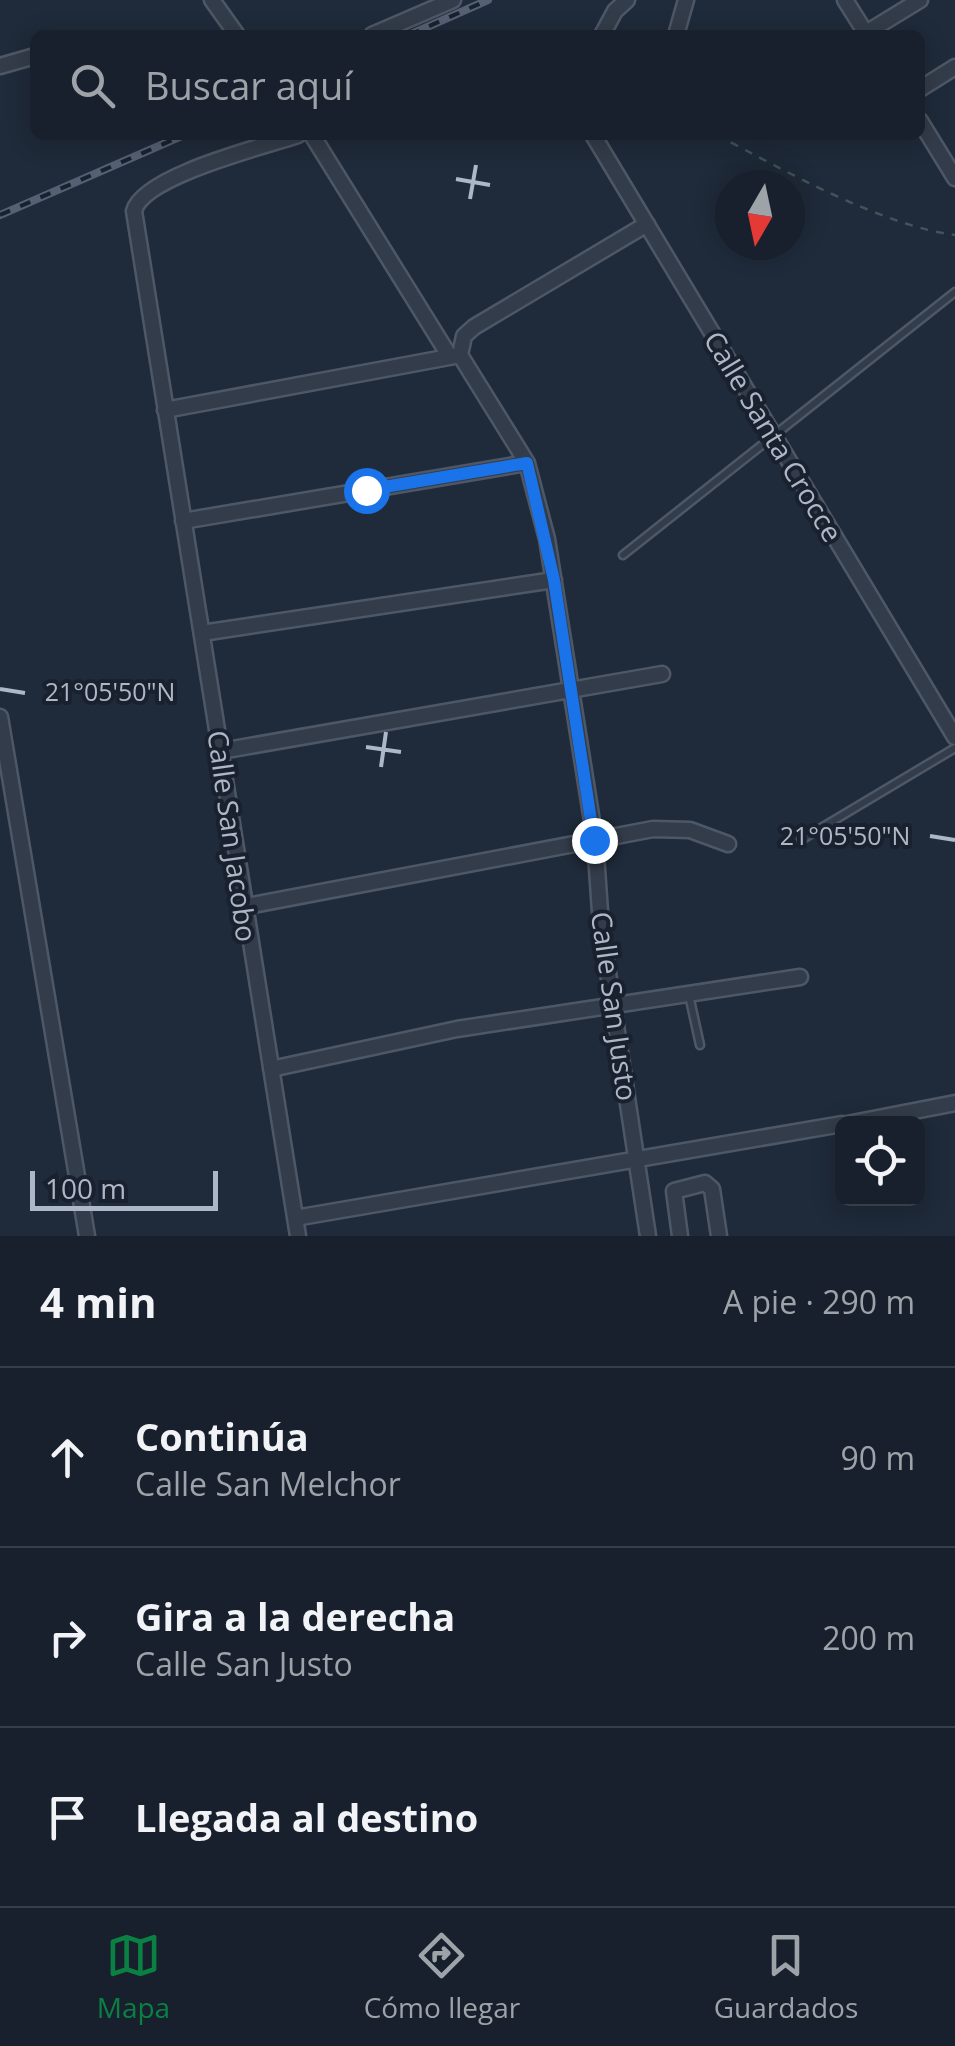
<!DOCTYPE html>
<html lang="es">
<meta charset="utf-8">
<style>
body{margin:0;font-family:"Open Sans",sans-serif;background:#202834;color:#f1f3f6}
.controls{position:absolute;right:30px;bottom:30px;display:grid;overflow:hidden;border-radius:15px;box-shadow:0 5px 25px #0003}
.controls button{width:90px;height:90px;display:grid;place-items:center;padding:0;border:0;border-bottom:2px solid #363e48;background:#17202c;color:#f1f3f6;font:50px sans-serif}
.compass{position:absolute;left:715px;top:170px;width:90px;height:90px;border-radius:50%;background:#17202c;box-shadow:0 5px 25px #0003;rotate:189deg}
.scale{position:absolute;left:30px;bottom:25px;width:188px;box-sizing:border-box;padding-left:10px;border:5px solid #aeb7c7;border-top:0;font-size:28px;line-height:35px;white-space:nowrap;color:#aeb7c7;-webkit-text-stroke:8px #19212f;paint-order:stroke}
.stop{position:absolute;width:30px;height:30px;margin:-22px;border:8px solid #1a73e8;border-radius:50%;background:#fff}
.stop.end{background:#1a73e8;border-color:#fff;box-shadow:0 2px 10px #0008}
.list{margin:0;padding:0;list-style:none}
h2{display:flex;justify-content:space-between;align-items:center;height:130px;margin:0;padding:0 40px;font-size:42px}
h2 small{font-size:32px;font-weight:400;color:#9ea3a9}
.list li{display:grid;grid-template-columns:65px 1fr auto;gap:30px;align-items:center;box-sizing:border-box;height:180px;padding:0 40px;border-top:2px solid #363e48}
.list b{display:block;font-size:38px;white-space:nowrap}
.list p{margin:0;font-size:32px;white-space:nowrap;color:#9ea3a9}
.list em{font-size:32px;font-style:normal;color:#9ea3a9}
.icon{flex:none;width:55px;height:55px;fill:none;stroke:currentColor;stroke-width:2;stroke-linecap:round;stroke-linejoin:round}
.map{position:relative;flex:none;width:955px;height:1236px;overflow:hidden}
.search{position:absolute;background:#17202c;box-shadow:0 5px 25px #0003;left:30px;right:30px;top:30px;height:110px;display:flex;align-items:center;gap:25px;box-sizing:border-box;padding:0 35px;border-radius:15px;color:#9ea3a9;font-size:38px}
.sheet{height:670px;background:#17202c}
nav{display:flex;justify-content:space-around;align-items:center;box-sizing:border-box;height:140px;border-top:2px solid #363e48;background:#17202c;font-size:28px;color:#9ea3a9}
nav a{display:grid;justify-items:center;gap:5px}
nav .on{color:#0b8043}
.map>svg:first-child{display:block}
.lines{fill:none;stroke-linecap:round;stroke-linejoin:round}
.lane-casing{stroke:#4e5765;stroke-width:11}
.street-casing{stroke:#4e5765;stroke-width:19}
.path{stroke:#3f5558;stroke-width:2.5;stroke-dasharray:8 8;stroke-linecap:butt}
.lane{stroke:#333c4a;stroke-width:6}
.street{stroke:#333c4a;stroke-width:14}
.rail-casing{stroke:#556072;stroke-width:8}
.rail{stroke:#19212f;stroke-width:4;stroke-dasharray:11;stroke-linecap:butt}
.route{stroke:#1a73e8;stroke-width:12}
.ticks{fill:none;stroke:#aeb7c7;stroke-width:4}
.labels{text-anchor:middle;dominant-baseline:central;stroke-width:8;stroke-linejoin:round;paint-order:stroke}
.street-label{font-size:28px;fill:#aeb7c7;stroke:#19212f}
.ticks-label{font-size:25px;text-anchor:middle;fill:#aeb7c7;stroke:#19212f;stroke-width:8;stroke-linejoin:round;paint-order:stroke}
</style>
<div class="map">
<svg width="955" height="1236" viewBox="0 0 955 1236">
<rect width="100%" height="100%" fill="#1f2a3a"/>
<g class="lines">
<defs>
<path id="lane" d="M623,555L955,292
M801,840L955,748
M689,995L700,1045"/>
<path id="street" d="M212,0L237,35
M845,0L867,35
M866,33L920,0
M372,35L453,0
M602,35L615,11L627,0
M676,35L686,0
M0,66L35,56
M920,89L955,67
M920,121L955,178
M312,135L450,357
M593,135L955,737
M647,224L474,327L464,336L460,355L527,463L547,539L595,840L601,926L648,1236
M165,410L460,355
M183,521L527,463
M202,633L554,580
M0,717L87,1236
M221,751L662,674
M242,907L653,829L690,830L728,844
M271,1069L457,1029L800,977
M847,1124L955,1103
M295,1218L842,1124
M298,1236L134,211C143,176 262,147 298,135
M680,1236L674,1191L705,1183L712,1189L719,1236"/>
</defs>
<use href="#lane" class="lane-casing"/>
<use href="#street" class="street-casing"/>
<path class="path" d="M717,135C783,170 883,226 955,235"/>
<use href="#lane" class="lane"/>
<use href="#street" class="street"/>
<defs>
<path id="rail" d="M409,35L488,0
M0,215L184,135"/>
</defs>
<use href="#rail" class="rail-casing"/>
<use href="#rail" class="rail"/>
</g>
<g class="lines">
<path class="route" d="M366,490L527,463L554,580L594,840"/>
</g>
<path class="ticks" d="M456,179L490,185M470,199L476,165M0,689L25,693M366,747L401,752M381,767L386,732M930,836L955,840"/>
<g class="labels">
<g class="street-label">
<text transform="translate(774 436) rotate(59)">Calle Santa Crocce</text>
<text transform="translate(233 836) rotate(82)">Calle San Jacobo</text>
<text transform="translate(615 1006) rotate(82)">Calle San Justo</text>
</g>
</g>
<g class="ticks-label">
<text x="110" y="701">21°05'50"N</text>
<text x="845" y="845">21°05'50"N</text>
</g>
</svg>
<div class="controls">
<button><svg class="icon" aria-label="locate" viewBox="0 0 24 24"><circle cx="12" cy="12" r="6"/><path d="M12 2v4M12 18v4M2 12h4M18 12h4"/></svg></button>
</div>
<svg class="compass" viewBox="-18 -18 36 36"><path d="M0-13l5 13h-10z" fill="#e53935"/><path d="M0 13l5-13h-10z" fill="#9ea3a9"/></svg>
<div class="scale">100 m</div>
<div class="stop" style="left:366px;top:490px"></div>
<div class="stop end" style="left:594px;top:840px"></div>
<div class="search"><svg class="icon" aria-label="search" viewBox="0 0 24 24"><circle cx="10" cy="10" r="6"/><path d="M15 15l6 6"/></svg>Buscar aquí</div>
</div>
<section class="sheet">
<h2>4 min<small>A pie · 290 m</small></h2>
<ul class="list">
<li><svg class="icon" aria-label="ahead" viewBox="0 0 24 24"><path d="M12 20V5M6 11l6-6 6 6"/></svg><div><b>Continúa</b><p>Calle San Melchor</p></div><em>90 m</em></li>
<li><svg class="icon" aria-label="right" viewBox="0 0 24 24"><path d="M7 20v-9h11M14 6l5 5-5 5"/></svg><div><b>Gira a la derecha</b><p>Calle San Justo</p></div><em>200 m</em></li>
<li><svg class="icon" aria-label="arrive" viewBox="0 0 24 24"><path d="M6 21V4h12l-3 4 3 4H6"/></svg><div><b>Llegada al destino</b></div></li>
</ul>
</section>
<nav>
<a class="on"><svg class="icon" aria-label="map" viewBox="0 0 24 24"><path d="M3 6l6-2 6 2 6-2v14l-6 2-6-2-6 2zM9 4v14M15 6v14"/></svg>Mapa</a>
<a><svg class="icon" aria-label="directions" viewBox="0 0 24 24"><path d="M12 3l9 9-9 9-9-9zM9 14v-3h6M13 9l2 2-2 2"/></svg>Cómo llegar</a>
<a><svg class="icon" aria-label="saved" viewBox="0 0 24 24"><path d="M7 4h10v16l-5-4-5 4z"/></svg>Guardados</a>
</nav>
